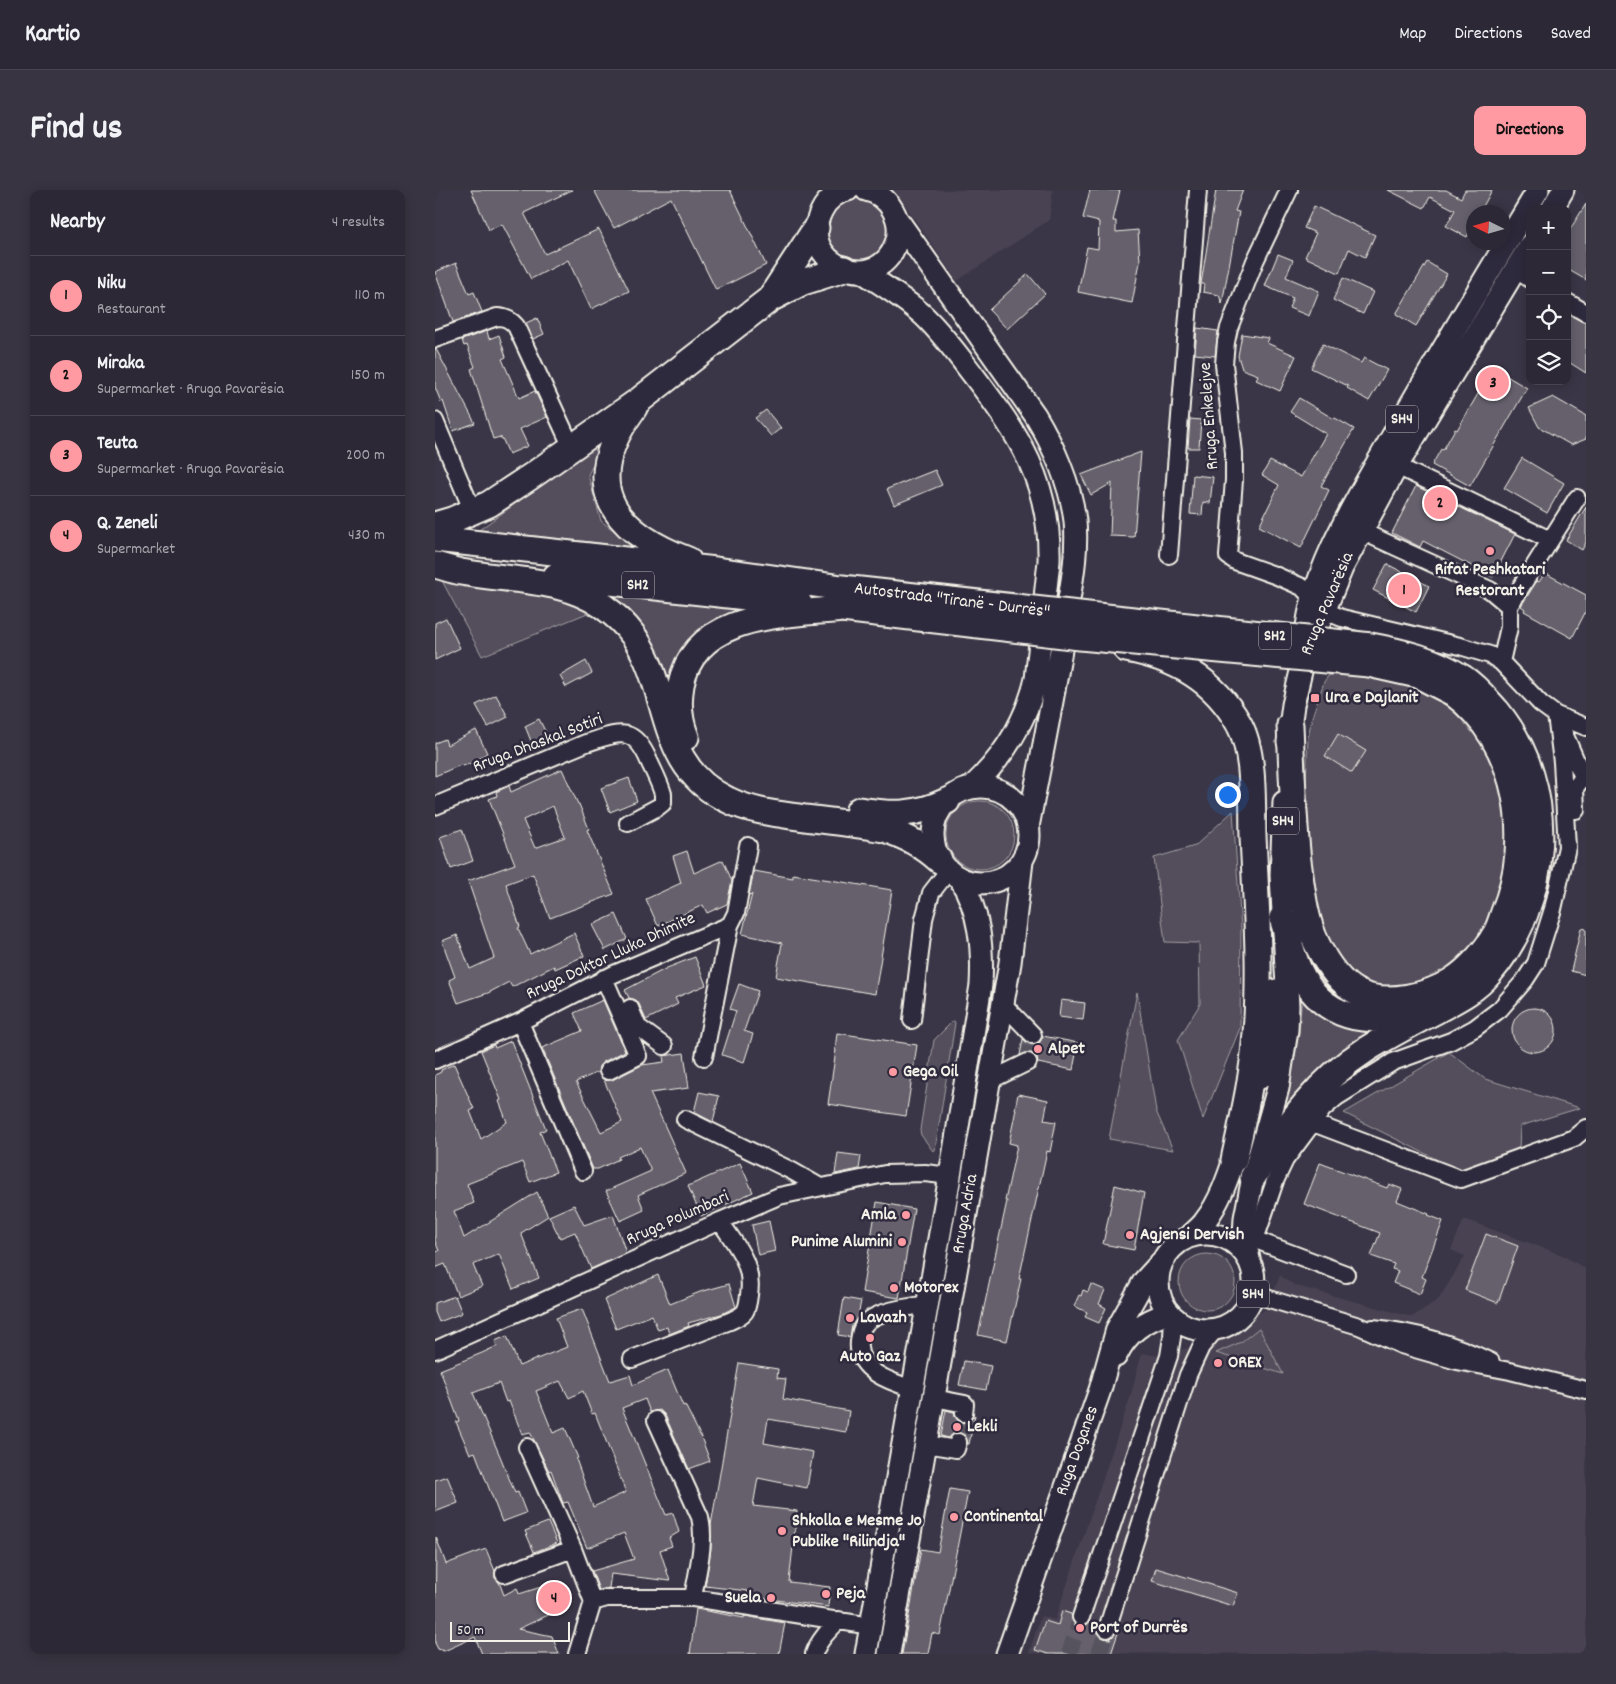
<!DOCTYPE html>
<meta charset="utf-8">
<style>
body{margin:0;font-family:Dekko,sans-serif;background:#383441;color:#f1f3f6}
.controls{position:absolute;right:15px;top:15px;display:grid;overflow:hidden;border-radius:10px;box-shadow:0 2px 12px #0003}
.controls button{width:45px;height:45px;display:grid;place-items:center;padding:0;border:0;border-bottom:1px solid #484450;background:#2c2835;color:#f1f3f6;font:25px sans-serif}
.compass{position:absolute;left:1031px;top:15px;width:45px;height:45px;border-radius:50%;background:#2c2835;box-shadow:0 2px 12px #0003;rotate:275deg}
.scale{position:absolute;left:15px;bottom:12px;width:120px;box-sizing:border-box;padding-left:5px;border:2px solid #f4f1e8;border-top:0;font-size:14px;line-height:18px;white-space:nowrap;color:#f4f1e8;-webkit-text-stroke:4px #2f2a3d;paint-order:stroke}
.you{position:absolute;left:792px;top:604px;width:18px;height:18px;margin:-12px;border:4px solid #fff;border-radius:50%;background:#1a73e8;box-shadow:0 0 0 8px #1a73e833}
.badge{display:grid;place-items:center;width:32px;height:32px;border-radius:50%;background:#ff9aa2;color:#111;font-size:16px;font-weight:700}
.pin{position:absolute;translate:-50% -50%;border:2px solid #fff;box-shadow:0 1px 5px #0006}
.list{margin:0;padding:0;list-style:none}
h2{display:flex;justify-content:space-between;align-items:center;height:65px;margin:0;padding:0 20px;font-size:21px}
h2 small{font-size:16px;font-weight:400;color:#a6a6ad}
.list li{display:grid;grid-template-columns:32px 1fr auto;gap:15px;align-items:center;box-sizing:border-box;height:80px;padding:0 20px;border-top:1px solid #484450}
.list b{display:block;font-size:19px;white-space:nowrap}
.list p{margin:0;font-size:16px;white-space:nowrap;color:#a6a6ad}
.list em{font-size:16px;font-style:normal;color:#a6a6ad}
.icon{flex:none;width:28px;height:28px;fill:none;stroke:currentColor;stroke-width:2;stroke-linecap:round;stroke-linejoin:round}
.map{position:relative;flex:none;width:1151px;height:1464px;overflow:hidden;border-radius:10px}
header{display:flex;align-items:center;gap:30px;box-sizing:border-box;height:70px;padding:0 25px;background:#2c2835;border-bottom:1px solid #484450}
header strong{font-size:24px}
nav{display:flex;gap:28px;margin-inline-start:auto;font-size:18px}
.intro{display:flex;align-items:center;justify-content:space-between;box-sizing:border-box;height:120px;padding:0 30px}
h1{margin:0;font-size:35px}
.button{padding:12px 22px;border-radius:10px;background:#ff9aa2;color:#111;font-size:18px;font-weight:700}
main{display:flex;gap:30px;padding:0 30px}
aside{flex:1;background:#2c2835;border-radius:10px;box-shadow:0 2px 12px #0003}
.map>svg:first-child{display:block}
.built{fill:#484352}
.green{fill:#534e5c;stroke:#a4a0a2}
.building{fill:#65616c;stroke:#f4f1e8;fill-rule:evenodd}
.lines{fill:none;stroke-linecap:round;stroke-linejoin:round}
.minor-tunnel{stroke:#57525f;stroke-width:16;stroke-dasharray:16 8;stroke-linecap:butt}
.minor-casing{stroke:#f4f1e8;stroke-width:20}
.major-casing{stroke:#f4f1e8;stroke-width:25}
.highway-casing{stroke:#f4f1e8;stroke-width:29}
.minor{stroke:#2f2a3d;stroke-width:16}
.major{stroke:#2f2a3d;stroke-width:21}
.highway{stroke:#2f2a3d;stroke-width:25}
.highway-bridge-casing{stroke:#f4f1e8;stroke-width:29;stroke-linecap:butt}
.highway-bridge{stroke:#2f2a3d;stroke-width:25}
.poi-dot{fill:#ff9aa2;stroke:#2f2a3d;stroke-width:2}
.labels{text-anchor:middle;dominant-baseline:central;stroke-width:5;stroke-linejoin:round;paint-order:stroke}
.shield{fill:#2f2a3d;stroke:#b9b5b5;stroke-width:1}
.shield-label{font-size:16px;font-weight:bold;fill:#f4f1e8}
.street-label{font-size:18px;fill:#f4f1e8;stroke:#2f2a3d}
.poi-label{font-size:18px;font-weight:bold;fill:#f4f1e8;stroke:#2f2a3d;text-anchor:start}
</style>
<header>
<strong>Kartio</strong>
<nav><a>Map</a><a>Directions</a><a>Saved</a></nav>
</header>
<div class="intro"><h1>Find us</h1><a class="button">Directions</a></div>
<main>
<aside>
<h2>Nearby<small>4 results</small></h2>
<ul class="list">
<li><span class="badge">1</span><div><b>Niku</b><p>Restaurant</p></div><em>110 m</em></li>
<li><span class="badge">2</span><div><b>Miraka</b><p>Supermarket · Rruga Pavarësia</p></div><em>150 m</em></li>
<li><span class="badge">3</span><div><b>Teuta</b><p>Supermarket · Rruga Pavarësia</p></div><em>200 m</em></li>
<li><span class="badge">4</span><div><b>Q. Zeneli</b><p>Supermarket</p></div><em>430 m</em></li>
</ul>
</aside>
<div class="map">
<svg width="1151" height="1464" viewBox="0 0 1151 1464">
<rect width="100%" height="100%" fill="#3b3647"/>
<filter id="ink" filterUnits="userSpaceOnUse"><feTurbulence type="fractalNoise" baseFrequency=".02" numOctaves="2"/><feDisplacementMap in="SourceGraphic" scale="10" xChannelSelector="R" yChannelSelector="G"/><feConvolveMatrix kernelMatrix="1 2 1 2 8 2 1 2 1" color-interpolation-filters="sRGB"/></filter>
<g filter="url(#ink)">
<path class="built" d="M460,0H618L614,30L522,91Z
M1029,1029L1127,1065L1151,1079V1464L594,1463L606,1426L620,1430L694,1211L707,1163L723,1166L779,1151L833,1118L845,1085L852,1091L862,1096L977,1127L1004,1109L1030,1066L1016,1060Z"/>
<path class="green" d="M419,7C438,6 444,18 455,31L452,56L432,72L407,69C387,43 387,45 401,16Z
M170,249L153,285L166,331L201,357L44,340Z
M4,385L121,409L155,422L47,466Z
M164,404L307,418L257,447L234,500L212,440Z
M903,483L924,485L974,494L1025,519L1057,566L1074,627L1072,685L1051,744L1020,779L983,796L940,797L914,784L891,753L874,688L871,593L873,548L877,527L889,492L893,486Z
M511 645a34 34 0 1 1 68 0a34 34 0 1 1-68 0Z
M798,621L806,739L805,838L768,929L743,850L765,814L764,753L730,752L719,668L760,656Z
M702,802L721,921L738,960L674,949Z
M867,803L949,840L839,941L860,866L864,843Z
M518,831H519L520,833L500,960L498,961L486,945L485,940L499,850Z
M1014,862L1050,889L1145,918L1085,936L1084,959L1037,978L1021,979L909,923Z
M744 1092a28 28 0 1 1 56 0a28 28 0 1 1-56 0Z
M824,1138L848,1184L781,1163L806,1152Z"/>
<path class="building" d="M36,0H137L89,23L110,64L164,39L194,101L156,119L133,70L96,89L67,34L54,40Z
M159,0H295L331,75L281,100L236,8L179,38Z
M655,0H685L678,31H681V42L703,40L705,72L697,113L643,102L652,57L663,59L664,32L648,28Z
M781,0H808L800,21L804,22L787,114L784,105L768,102L769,94H766Z
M953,0H1011L1026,8L1030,0H1057L1045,22H1038V35L1032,47L1011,36L1020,20L995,7L989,18Z
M1151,14V90L1132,79V44Z
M879,16L940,45L930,67L914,59L904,83L870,67L881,43L869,38Z
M843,64L858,70L851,87L884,101L874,126L854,118L858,108L830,96Z
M992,72L1012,84L981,136L961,124Z
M21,73L34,104L39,102L47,122L18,132L0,82Z
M593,84L610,104L572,139L554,120Z
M908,88L938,102L928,124L898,110Z
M1132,124L1151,133V183L1132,171Z
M102,128L109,144L98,149L91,133Z
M762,138L783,141L780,166L760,164Z
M52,141L54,149L64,145L71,167L67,169L84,208L100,201L112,227L85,239L93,256L74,264L67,248H65V247L58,249L36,179L40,177L32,155L29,156L27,150Z
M807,144L834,148L832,153L861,166L845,201L821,190L823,185L807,179L803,166Z
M888,154L926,173L929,168L952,180L934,211L912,198L913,196L876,178Z
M0,159H1L40,233L18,241L8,211L6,212L0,197Z
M1058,178L1092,198L1035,296L997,275L1006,259L1008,260L1020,239L1022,240Z
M1118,207L1151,226V249L1136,255L1104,237L1094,218Z
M864,208L899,229L900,228L919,239L886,296L894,300L866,358L824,336L844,295L827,285L835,271L866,287L891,244L855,222Z
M331,220L346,238L336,246L320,228Z
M755,229L766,230L764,258H753Z
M706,262L699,347L675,346L677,293L656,305L646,285Z
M1087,268L1129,293L1112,323L1069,298Z
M500,280L507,295L459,315L452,299Z
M758,285L778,287L775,313L768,312L767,325L755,324Z
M981,296L1080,344L1058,387L988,351L985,357L957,343Z
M1151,317V352L1147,360L1131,350Z
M952,374L994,396L981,422L938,400Z
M1110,383L1151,405V421L1137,448L1089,421L1090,419L1086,416L1102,391L1104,392Z
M11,428L25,458L0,470V433Z
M151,471L157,483L131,497L125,486Z
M61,505L73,527L53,537L41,515Z
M104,529L114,549L98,556L90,536Z
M41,540L52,563L39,572L28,576V574L0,586V553L10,549L12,555Z
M903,544L931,561L917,583L890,566Z
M127,579L143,614H144L154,639L152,640L179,704L115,728L98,684L71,694L85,737L83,738L95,764L139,743L149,766L120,779L119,776L77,797L74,792L53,803L23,813L14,790L20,787L7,751L22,745L35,779L59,768L33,691L80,674L54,609L62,606L61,602L74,596L76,602ZM118,616L130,647L100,658L88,630Z
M194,588L202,611L175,622L166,598Z
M27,639L38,671L16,679L5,647Z
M252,661L259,683L288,670L297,691L292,714L272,723L268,715L223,736L211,709L246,693L238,666Z
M319,681L358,688V684L457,700L440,804L341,787L347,753L307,744L317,704L314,705Z
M181,724L192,749L170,760L157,735Z
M1146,738L1151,739V785L1136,781Z
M260,767L271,795L240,808L243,814L211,830L204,814L201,810L194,808L190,800L232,778Z
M304,794L323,801L309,841L318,844L309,872L287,865L301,821L295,819Z
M168,810L190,861L168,872L164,876L163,882L141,892L166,942L187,932L169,890H177L207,875L229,872L228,866L249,863L254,898L215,903L251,983L203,1005L209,1020L185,1031L171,1001L216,981L205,957L183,967L184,969L163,979H158L107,858L147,841L139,823Z
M626,810L650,813L648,830L624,827Z
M1077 840a22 22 0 1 1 44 0a22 22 0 1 1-44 0Z
M402,843L482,855L471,926L393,914L401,860H400Z
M608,846L643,853L638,880L603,873L602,867L594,862L585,865L588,849L595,854L600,855L605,852Z
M76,851L111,939L105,942L121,982L95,992L87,972L32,994L39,1013L19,1021L29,1048L102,1002L113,1026L86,1043L104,1088L78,1099L64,1064L38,1075L47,1096L23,1106L10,1074L0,1078V1062L4,1061L0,1051V885L6,882V880L19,874L39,919L35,921L46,949L72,932L64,911L66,910L46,861L59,855L60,858Z
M264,902L284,906L278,932L259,922Z
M583,904L613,910L609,930L621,932L615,962L612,961L584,1089H586L572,1151L543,1145L572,1011H570L582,955L574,953L581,919H580Z
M403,963L426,966L424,979L400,984Z
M305,973L318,1002L266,1026L253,996Z
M885,973L952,998L954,994L967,999L962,1011L994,1024L993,1025L1008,1031L987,1087L991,1089L985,1104L958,1093L963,1081L957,1079L959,1074L936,1066L945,1043L869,1014Z
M680,995L709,1003L699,1060L668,1054Z
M442,1012L479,1019L464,1108L427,1102Z
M139,1015L149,1035L178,1025L191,1063L156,1079L140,1042L125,1048L114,1026Z
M334,1031L340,1061L323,1065L317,1035Z
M1051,1044L1083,1056L1063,1113L1030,1100Z
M223,1085L235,1114L265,1102L294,1094L301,1117L286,1124L253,1133L254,1136L234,1144L232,1137L223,1140L217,1125L181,1139L169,1110Z
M656,1094L670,1100L664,1114L671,1118L664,1133L650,1127L652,1122L639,1116L644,1105L646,1106L648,1100L653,1102Z
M20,1106L27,1123L4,1132L0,1122V1113Z
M409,1108L426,1111L423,1126L417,1136L415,1147L403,1145Z
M147,1119L175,1191L195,1185L198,1195L233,1180L248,1216L250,1215L266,1247L275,1271L254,1279L230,1225L225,1220L215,1222L210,1209L187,1218L231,1325L238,1323L244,1342L234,1348L237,1356L225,1360L235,1391L176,1384L174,1398L164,1400L157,1381L199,1369L189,1343L152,1358L133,1312L128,1313L116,1280L114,1281L95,1242L87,1244L74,1211L71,1212L64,1193L38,1203L65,1266L80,1303L83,1302L91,1323L67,1332L40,1262L35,1264L21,1232L24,1231L5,1180L47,1163L62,1156L60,1151L72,1146L84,1176L132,1157L121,1128ZM125,1191L134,1208L148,1201L157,1224L160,1223L191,1302L158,1317L141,1269L143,1268L130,1238L118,1243L101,1201Z
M529,1171L556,1176L551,1200L524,1195Z
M304,1173L343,1179L342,1188L351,1189L348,1209L414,1221L411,1242L333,1229L329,1253L378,1262L372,1298L323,1288L318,1316L362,1321L354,1392L395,1397L393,1417L312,1406L313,1401L270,1396L276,1358V1335Z
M511,1220L519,1222L520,1227L527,1233L533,1232L540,1225L534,1254H533L530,1245L525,1242H520L514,1248L506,1246Z
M12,1286L23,1313L0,1322V1290Z
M515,1299L533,1302L505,1445L497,1443L493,1464H467L486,1359L503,1362Z
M113,1332L122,1353L99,1362L90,1341Z
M1,1347L11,1374L51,1359L60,1381V1388L64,1392L69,1405L82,1398L84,1404L122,1392L133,1416L83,1439L117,1446L124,1464H47L40,1447L9,1461L3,1459L0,1453Z
M721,1378L803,1403L798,1416L717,1391Z
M261,1419L309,1428V1426L350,1433L344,1464H255Z
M627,1421L636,1424L638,1433L643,1437H648L655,1431V1433L663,1436L662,1442L669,1448L675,1449L681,1442L683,1443L676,1464H613L600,1460L610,1431L623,1435Z"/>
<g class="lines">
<path class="minor-tunnel" d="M593,872L598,845
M523,1252L529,1223
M634,1464L646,1427
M664,1464L672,1439"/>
<defs>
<path id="minor" d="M854,0L820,71L794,138L791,152L789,174L799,263V290L793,366L800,371L842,386L867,397L890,421L907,428L1025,456L1055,465L1066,472L1106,514L1121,525L1151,537
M1080,79L1095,89
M1132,112L1151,123
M0,149L62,127C70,127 75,129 81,136L137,258
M0,231L38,322
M962,276L1115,350
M926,341L1055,400L1074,416V437L1066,472
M734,365L763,0
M1074,416L1142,308
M1128,541L1148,587L1140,598L1141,620
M0,616L151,553C184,543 198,534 214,571C219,582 225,593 228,604V613L223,617L193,633
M169,788L203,866L173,881
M567,813L598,845
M195,818L203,837L229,856
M477,830L489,729L496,703L513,681
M85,832L148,981
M269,867L295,735L301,723L313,656
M0,870L85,832L179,784L295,735
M554,891L593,872
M250,929L357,981L385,997
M878,933L1026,989L1139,948L1151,938
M810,1046L911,1084
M820,1050L840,991L850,970L888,919L902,907L958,872L1016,851L1040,838L1065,819L1090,790L1101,773L1118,719L1132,657L1127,572L1121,525
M818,1104L924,1136L966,1155L1022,1171L1075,1181L1151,1200
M938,1138C981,1142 1017,1153 1056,1172
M0,1160L285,1031L344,1006L450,984L490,983L515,986
M197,1169L295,1131C311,1124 312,1122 314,1105C319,1074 301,1056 285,1031
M478,1199C456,1192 421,1181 424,1152C425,1143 426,1137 433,1131C445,1120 476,1117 493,1114
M499,1208L530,1214L529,1223
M221,1230L265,1327C271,1353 262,1382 258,1408
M491,1254L521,1259L523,1252
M92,1257L138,1359L158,1412
M69,1384L138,1359
M158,1412L172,1408H258L436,1436
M646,1427L734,1166L737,1147L738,1127
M672,1439L753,1185L766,1157L780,1140
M142,1464L158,1412
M379,1464C383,1451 394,1440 404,1430"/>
<path id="major" d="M413,0C402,2 392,10 387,20C359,72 442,109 461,53C469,30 454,5 431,0
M1117,19L1128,0
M462,29L600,225C618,255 636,295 640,331C643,364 636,396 631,428C621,498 606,568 593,637
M426,81C447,95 469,108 488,125C507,143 523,165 539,186C584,245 616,293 614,371L601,489C591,532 568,568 536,598
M871,445C877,379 922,309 954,252C1002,167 1053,84 1103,0
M853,552L858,515L868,473L907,378L962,276L1095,55
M498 645a48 48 0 1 1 96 0a48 48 0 1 1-96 0Z
M825,888L836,840L841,800
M723 1092a48 48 0 1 1 96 0a48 48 0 1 1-96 0Z
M754,1047C759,1042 766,1037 770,1031C787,1009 795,981 804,955
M814,1069L809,1046L810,1028L818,987L843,898L852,840L853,816L846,685L849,612
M681,1166C692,1142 709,1131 734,1123
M431,1464L515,986L546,795C548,758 545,721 525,689
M454,1464L575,773L587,671
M572,1464L665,1200L682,1139L709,1091L730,1068"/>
<path id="highway" d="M336,107L381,38
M199,218C144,293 174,340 253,370
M0,335L17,330L54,314L98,285L206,209L335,109L368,92L409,79
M0,349L281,380L407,398
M0,375C8,377 17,380 26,382C73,391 126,387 168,416C179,424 190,434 198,445C237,499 221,577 293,610C317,622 344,624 370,628C396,631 422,634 449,639C470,646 488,655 504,670
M121,386L364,413
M691,459C740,468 779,489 804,534C820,563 817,613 818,646C821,711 826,778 821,843C818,886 808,928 799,970
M855,535C857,581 858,626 863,671C867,698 869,726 881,752C890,771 904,793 924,803C951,816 994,806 1018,790C1032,781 1051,761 1059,746C1064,739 1066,730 1069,722C1099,649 1084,552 1018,503
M251,547C244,530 243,512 246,495C260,422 350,425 407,419
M424,620C458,625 480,626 512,611
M847,728C853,745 856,763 864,780C888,831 931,834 982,825
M818,987C852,936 879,893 932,859C953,846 974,835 995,824C1016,812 1038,803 1054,784C1116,712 1124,598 1063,522C1052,510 1042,497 1028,488"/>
</defs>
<use href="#minor" class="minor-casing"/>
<use href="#major" class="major-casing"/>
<use href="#highway" class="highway-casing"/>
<use href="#minor" class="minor"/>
<use href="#major" class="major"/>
<use href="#highway" class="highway"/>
<defs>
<path id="highway-bridge" d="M407,398L936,456C969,462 1000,470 1028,488
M407,419L645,447L934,474L983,485L1018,503"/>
</defs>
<use href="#highway-bridge" class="highway-bridge-casing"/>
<use href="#highway-bridge" class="highway-bridge"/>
</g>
</g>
<g class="poi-dot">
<circle cx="1055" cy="361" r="5"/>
<rect x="875" y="503" width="10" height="10" rx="2.5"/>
<circle cx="603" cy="859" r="5"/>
<circle cx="458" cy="882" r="5"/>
<circle cx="471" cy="1025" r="5"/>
<circle cx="695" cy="1045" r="5"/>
<circle cx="467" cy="1052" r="5"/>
<circle cx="459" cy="1098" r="5"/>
<circle cx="415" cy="1128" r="5"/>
<circle cx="435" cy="1148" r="5"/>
<circle cx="783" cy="1173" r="5"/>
<circle cx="522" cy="1237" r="5"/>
<circle cx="519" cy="1327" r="5"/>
<circle cx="347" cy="1341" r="5"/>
<circle cx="391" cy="1404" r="5"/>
<circle cx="336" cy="1408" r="5"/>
<circle cx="645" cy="1438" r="5"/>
</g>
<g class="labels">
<g class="shield">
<rect x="951" y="215.5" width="32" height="27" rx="4"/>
<rect x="187" y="381.5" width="32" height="27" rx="4"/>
<rect x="824" y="432.5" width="32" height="27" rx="4"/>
<rect x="832" y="617.5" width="32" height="27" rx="4"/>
<rect x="802" y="1090.5" width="32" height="27" rx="4"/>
</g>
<g class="shield-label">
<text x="967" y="229">SH4</text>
<text x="203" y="395">SH2</text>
<text x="840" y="446">SH2</text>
<text x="848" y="631">SH4</text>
<text x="818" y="1104">SH4</text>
</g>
<g class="street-label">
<text transform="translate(775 226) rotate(-94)">Rruga Enkelejve</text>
<text transform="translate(517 411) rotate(7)">Autostrada "Tiranë - Durrës"</text>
<text transform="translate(893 414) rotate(-67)">Rruga Pavarësia</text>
<text transform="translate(103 554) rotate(-21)">Rruga Dhaskal Sotiri</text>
<text transform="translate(176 767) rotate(-25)">Rruga Doktor Lluka Dhimite</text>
<text transform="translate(531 1024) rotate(-80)">Rruga Adria</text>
<text transform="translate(243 1029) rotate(-24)">Rruga Polumbari</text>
<text transform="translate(643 1261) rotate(-70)">Ruga Doganes</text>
</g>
<g class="poi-label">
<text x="1055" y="380" text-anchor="middle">Rifat Peshkatari<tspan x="1055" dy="21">Restorant</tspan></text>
<text x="890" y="508">Ura e Dajlanit</text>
<text x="613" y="859">Alpet</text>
<text x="468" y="882">Gega Oil</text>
<text x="461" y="1025" text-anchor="end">Amla</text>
<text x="705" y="1045">Agjensi Dervish</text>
<text x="457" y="1052" text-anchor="end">Punime Alumini</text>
<text x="469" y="1098">Motorex</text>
<text x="425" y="1128">Lavazh</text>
<text x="435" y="1167" text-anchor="middle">Auto Gaz</text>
<text x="793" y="1173">OREX</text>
<text x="532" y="1237">Lekli</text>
<text x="529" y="1327">Continental</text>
<text x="357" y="1331">Shkolla e Mesme Jo<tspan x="357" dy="21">Publike "Rilindja"</tspan></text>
<text x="401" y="1404">Peja</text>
<text x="326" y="1408" text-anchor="end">Suela</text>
<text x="655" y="1438">Port of Durrës</text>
</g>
</g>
</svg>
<div class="controls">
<button>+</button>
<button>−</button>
<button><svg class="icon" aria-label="locate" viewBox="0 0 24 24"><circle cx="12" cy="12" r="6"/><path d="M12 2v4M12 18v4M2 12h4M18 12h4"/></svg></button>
<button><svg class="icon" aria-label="layers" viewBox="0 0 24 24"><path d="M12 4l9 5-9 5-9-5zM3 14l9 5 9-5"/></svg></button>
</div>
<svg class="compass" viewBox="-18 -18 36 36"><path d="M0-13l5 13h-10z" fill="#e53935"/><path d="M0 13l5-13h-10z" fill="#a6a6ad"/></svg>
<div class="scale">50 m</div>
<div class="you"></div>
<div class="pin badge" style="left:969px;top:400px">1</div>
<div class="pin badge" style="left:1005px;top:313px">2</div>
<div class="pin badge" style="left:1058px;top:193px">3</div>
<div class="pin badge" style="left:119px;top:1408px">4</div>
</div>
</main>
